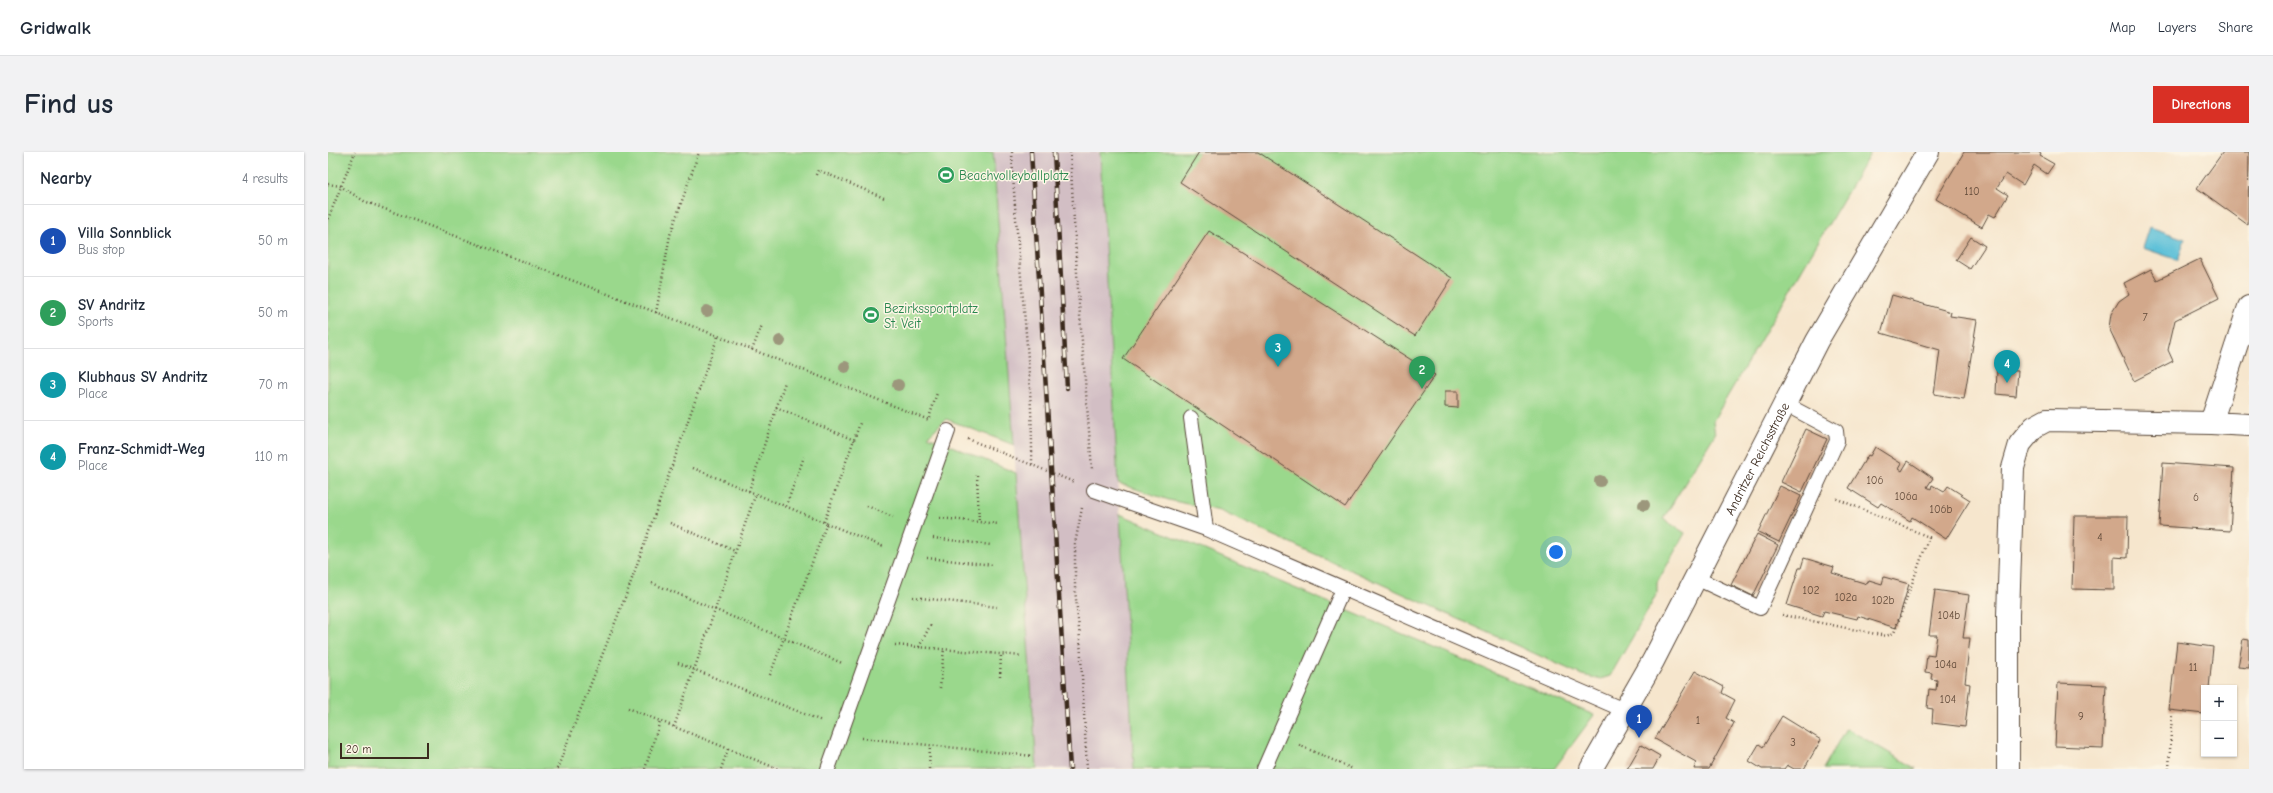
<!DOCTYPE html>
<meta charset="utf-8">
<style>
body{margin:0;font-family:"Comic Neue",sans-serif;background:#f2f2f3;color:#1f2937}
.controls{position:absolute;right:12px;bottom:12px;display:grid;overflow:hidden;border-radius:0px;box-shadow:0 1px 3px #0004}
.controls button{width:36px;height:36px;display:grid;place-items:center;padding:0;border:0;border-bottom:1px solid #e0e1e3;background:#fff;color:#1f2937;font:20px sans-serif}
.scale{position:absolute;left:12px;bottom:10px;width:89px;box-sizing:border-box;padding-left:4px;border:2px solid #3b2a1e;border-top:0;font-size:11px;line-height:14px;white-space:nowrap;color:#3b2a1e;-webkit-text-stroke:3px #fcf5e5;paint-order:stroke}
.you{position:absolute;left:1228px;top:400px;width:14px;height:14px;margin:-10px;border:3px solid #fff;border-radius:50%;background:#1a73e8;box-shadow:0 0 0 6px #1a73e833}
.badge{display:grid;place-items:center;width:26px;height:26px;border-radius:50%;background:#d93025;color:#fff;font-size:13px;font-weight:700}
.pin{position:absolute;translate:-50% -33px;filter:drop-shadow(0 1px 2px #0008)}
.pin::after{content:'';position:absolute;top:21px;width:14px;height:12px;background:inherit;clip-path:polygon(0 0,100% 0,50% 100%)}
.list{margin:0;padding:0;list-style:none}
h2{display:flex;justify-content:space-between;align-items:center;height:52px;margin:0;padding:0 16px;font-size:17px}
h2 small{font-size:13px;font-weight:400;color:#747a83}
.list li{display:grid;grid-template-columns:26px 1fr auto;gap:12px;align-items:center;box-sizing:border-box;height:72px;padding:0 16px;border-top:1px solid #e0e1e3}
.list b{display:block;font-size:15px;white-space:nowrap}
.list p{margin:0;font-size:13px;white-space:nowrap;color:#747a83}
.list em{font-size:13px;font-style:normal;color:#747a83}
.map{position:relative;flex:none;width:1921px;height:617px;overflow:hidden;border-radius:0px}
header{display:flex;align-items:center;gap:24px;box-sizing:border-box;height:56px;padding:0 20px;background:#fff;border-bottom:1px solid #e0e1e3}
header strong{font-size:19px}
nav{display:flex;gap:22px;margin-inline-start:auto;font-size:14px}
.intro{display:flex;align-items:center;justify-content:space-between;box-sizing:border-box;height:96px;padding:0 24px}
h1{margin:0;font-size:28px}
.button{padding:10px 18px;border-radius:0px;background:#d93025;color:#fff;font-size:14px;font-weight:700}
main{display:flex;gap:24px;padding:0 24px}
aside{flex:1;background:#fff;border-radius:0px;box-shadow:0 1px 3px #0004}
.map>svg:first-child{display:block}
.industrial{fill:#d2bec4}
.green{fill:#9ad88c;stroke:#6a8155}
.water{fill:#5abfd8;stroke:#4a747b}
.building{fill:#d2a88b}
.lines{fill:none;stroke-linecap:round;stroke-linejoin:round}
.service-casing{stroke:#574638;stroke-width:16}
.minor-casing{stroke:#574638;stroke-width:24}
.tertiary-casing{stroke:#574638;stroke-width:24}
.path{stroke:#574638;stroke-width:2.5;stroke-dasharray:1 3;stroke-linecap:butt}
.service{stroke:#fff;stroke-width:14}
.minor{stroke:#fff;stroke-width:22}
.tertiary{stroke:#fff;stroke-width:22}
.rail-casing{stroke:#3b2a1e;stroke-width:4.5}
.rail{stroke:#fcf5e5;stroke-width:3;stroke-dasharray:9;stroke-linecap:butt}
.tree{fill:#9c977c}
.labels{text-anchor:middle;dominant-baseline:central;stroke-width:3;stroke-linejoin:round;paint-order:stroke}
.number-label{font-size:11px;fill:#614a39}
.leisure-label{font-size:13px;fill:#27864d;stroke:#fcf5e5;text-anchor:start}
.street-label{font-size:13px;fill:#3b2a1e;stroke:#fcf5e5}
</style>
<header>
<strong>Gridwalk</strong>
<nav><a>Map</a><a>Layers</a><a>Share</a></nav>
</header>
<div class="intro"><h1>Find us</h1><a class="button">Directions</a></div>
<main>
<aside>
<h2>Nearby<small>4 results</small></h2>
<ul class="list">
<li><span class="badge" style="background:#1a4fb4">1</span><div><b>Villa Sonnblick</b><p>Bus stop</p></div><em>50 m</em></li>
<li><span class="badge" style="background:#2e9e5b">2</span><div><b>SV Andritz</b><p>Sports</p></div><em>50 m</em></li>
<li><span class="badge" style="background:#0f9aa8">3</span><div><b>Klubhaus SV Andritz</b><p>Place</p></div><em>70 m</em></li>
<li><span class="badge" style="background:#0f9aa8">4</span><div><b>Franz-Schmidt-Weg</b><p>Place</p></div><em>110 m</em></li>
</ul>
</aside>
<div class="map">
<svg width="1921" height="617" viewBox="0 0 1921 617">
<rect width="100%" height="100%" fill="#fcf5e5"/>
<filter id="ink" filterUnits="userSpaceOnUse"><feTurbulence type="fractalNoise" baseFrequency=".025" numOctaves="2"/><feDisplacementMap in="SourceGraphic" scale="8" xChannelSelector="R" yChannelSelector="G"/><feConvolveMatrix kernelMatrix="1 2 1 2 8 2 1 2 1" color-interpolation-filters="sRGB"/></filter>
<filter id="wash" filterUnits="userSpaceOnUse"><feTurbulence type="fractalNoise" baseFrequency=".012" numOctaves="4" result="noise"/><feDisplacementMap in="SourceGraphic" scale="16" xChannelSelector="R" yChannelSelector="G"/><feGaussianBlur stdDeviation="0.9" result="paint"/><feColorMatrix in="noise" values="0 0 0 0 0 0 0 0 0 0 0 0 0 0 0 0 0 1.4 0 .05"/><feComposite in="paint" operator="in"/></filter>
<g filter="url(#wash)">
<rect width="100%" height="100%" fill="#f6e6cd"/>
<path class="industrial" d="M665,0H772L806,617H709Z"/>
<path class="green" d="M0,0H665L686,293L618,267L600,284L688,321L709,617H0Z
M772,0H1543L1385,269L1387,282L1335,367L1357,381L1329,431V441L1314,469L1282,524L1272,527L1254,523L892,359L841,348L790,331Z
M792,362L1266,563L1226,617H806Z
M1518,576L1589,617H1495Z"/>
<path class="water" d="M1822,75L1857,87L1850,108L1815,96Z"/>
<g id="blocks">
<path class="building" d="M871,0H930L1124,126L1087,184L852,30Z
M1636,0H1710L1713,2L1712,4L1726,12L1719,22L1706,13L1695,33L1678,22L1669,36L1680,43L1667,65L1661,62L1654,75L1608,47Z
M1895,0H1921L1920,73L1869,36Z
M881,79L1107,223L1017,355L795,207Z
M1643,85L1657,94L1642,117L1628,108Z
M1872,107L1891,146L1847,168L1840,198L1845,209L1806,229L1781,176L1783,162L1791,149L1801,142L1796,131L1823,117L1829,128Z
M1564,143L1623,160L1622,164L1649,168L1636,247L1606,242L1612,198L1553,181Z
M1669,218L1690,219L1688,244L1668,242Z
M1117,239H1130V256L1117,255Z
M1478,277L1499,287L1474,340L1453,330Z
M1547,295L1574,312L1571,317L1574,319L1580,309L1605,326L1599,335L1603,337L1604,333L1616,340L1620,334L1642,348L1618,387L1584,365L1582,369L1553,351L1550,355L1520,336L1540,303L1542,304Z
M1835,311L1906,316L1902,379L1831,374Z
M1452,334L1473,344L1451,390L1430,380Z
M1746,364H1800L1799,406L1786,405V438L1744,437Z
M1429,382L1450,393L1425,444L1403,433Z
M1476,406L1506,415L1504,421L1539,432L1541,428L1554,432L1556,425L1581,432L1568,476L1530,464L1529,467L1496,459L1494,464L1459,453L1471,416H1473Z
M1607,438L1641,443L1635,486H1642L1637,531L1642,532L1637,575L1604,571L1605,557L1599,556L1601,537L1608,538L1609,528L1603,527L1604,521L1597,520L1599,503L1606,504L1609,483H1601Z
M1915,487L1921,488V516L1910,515Z
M1849,490L1885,495L1881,536H1876V562L1841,558Z
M1367,519L1396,535L1394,541L1407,548L1398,566L1406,571L1381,617H1366L1368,610L1327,587Z
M1730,531L1778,533L1775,596L1727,594Z
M1454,564L1493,588L1476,617H1466L1459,613L1456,617H1434L1421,609L1431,592L1435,595Z
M1313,593L1332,604L1325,617H1299Z"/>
</g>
</g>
<g filter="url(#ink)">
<use href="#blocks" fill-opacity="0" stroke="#574638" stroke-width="1"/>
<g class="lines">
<defs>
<path id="service" d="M863,266L878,377
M766,338L878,377L1298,559
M1368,426L1432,456L1509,289L1508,279L1457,252
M500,617L620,279
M936,617L1015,437"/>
<path id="minor" d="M1883,271L1921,273
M1680,617V463L1685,316L1692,292L1706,275L1719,268L1883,271L1921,155"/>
<g id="tertiary">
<path id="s1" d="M1263,617L1325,509L1489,189L1600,0"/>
</g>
</defs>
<use href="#service" class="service-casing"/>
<use href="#minor" class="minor-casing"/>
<use href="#tertiary" class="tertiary-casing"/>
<path class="path" d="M684,0C688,105 705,209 704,314
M742,0L750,138L764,317
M488,23L490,18L556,46
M0,32L12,34L36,49L390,184L601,268
M0,67L27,0
M328,161L342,83L371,0
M424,198L434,173
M448,255L526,288
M601,266L609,241
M640,287L746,330
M365,316L556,395
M649,323L651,370
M421,339L457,230
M458,354L476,305
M539,354L565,365
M754,356L747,392V437L752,487L759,617
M612,366L671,372
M496,370L532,271
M342,371L407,399
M605,386L663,393
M599,406L666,413
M324,431L514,511
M585,445L669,455
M1454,463L1558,484L1566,481L1601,385L1507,346
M567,493L694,504
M591,495L603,472
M350,511L494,569
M442,523L499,371
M672,525L673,502
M612,536L616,497
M300,556L450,617
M346,575L428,341
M534,586L705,604
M971,593L1025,617
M229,617L300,438L390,184
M317,617L332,569
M393,617L400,597
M601,617L602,593
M1841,617L1844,562"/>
<use href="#service" class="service"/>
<use href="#minor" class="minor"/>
<use href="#tertiary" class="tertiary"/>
<defs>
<path id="rail" d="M703,0L742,617
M726,0L739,236"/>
</defs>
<use href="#rail" class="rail-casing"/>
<use href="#rail" class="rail"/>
</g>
<g class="tree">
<circle cx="379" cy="159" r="6"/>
<circle cx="452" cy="189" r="6"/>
<circle cx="517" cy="215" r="6"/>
<circle cx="570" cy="233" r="6"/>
<circle cx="1272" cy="329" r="6"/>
<circle cx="1316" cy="353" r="6"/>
</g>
</g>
<defs>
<symbol id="stadium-disc" viewBox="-11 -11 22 22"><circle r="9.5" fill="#2e9e5b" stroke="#fcf5e5"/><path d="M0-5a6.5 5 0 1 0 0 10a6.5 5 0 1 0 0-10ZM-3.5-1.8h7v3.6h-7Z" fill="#fff"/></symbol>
</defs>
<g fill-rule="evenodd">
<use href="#stadium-disc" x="608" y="13" width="20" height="20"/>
<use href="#stadium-disc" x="533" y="153" width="20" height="20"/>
</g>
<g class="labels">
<g class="number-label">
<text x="1644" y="39">110</text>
<text x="1817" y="165">7</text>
<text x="1547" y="328">106</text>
<text x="1578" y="344">106a</text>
<text x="1868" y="345">6</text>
<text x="1613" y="357">106b</text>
<text x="1772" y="385">4</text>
<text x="1483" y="438">102</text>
<text x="1518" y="445">102a</text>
<text x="1555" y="448">102b</text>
<text x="1621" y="463">104b</text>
<text x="1618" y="512">104a</text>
<text x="1865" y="515">11</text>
<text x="1620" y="547">104</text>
<text x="1753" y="564">9</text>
<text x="1370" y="568">1</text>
<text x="1465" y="590">3</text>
</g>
<g class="leisure-label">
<text x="631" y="23">Beachvolleyballplatz</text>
<text x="556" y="156">Bezirkssportplatz<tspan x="556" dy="15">St. Veit</tspan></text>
</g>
<g class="street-label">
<text stroke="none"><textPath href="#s1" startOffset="352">Andritzer Reichsstraße</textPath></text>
</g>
</g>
</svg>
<div class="controls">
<button>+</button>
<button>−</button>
</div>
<div class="scale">20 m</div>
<div class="you"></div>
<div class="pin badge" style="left:1311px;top:586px;background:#1a4fb4">1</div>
<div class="pin badge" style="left:1094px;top:237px;background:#2e9e5b">2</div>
<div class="pin badge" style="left:950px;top:215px;background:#0f9aa8">3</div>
<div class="pin badge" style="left:1679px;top:231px;background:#0f9aa8">4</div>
</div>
</main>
